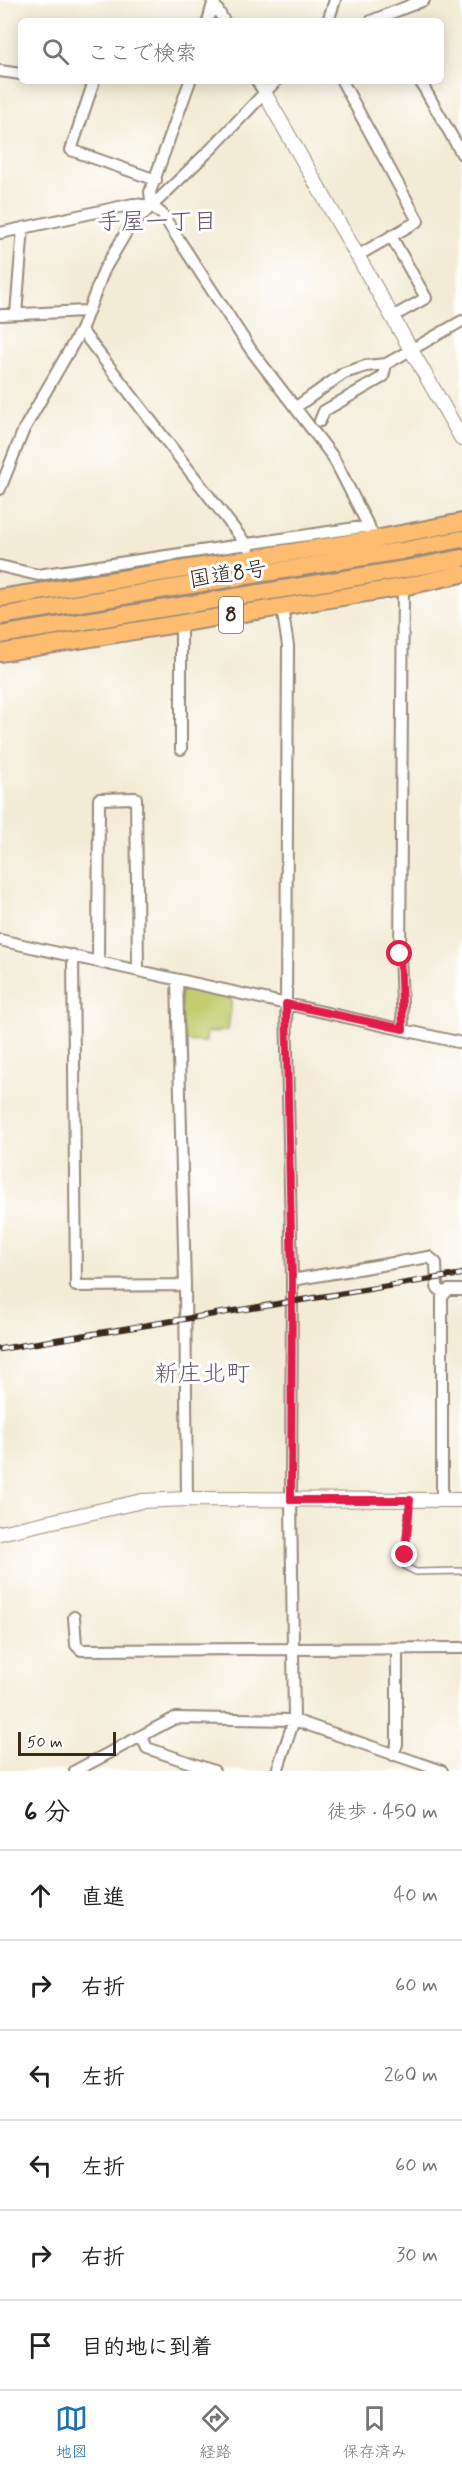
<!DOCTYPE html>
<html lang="ja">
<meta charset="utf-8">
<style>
body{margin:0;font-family:Mynerve,"Klee One",sans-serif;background:#f6f6f6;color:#222}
.scale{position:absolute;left:18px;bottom:15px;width:98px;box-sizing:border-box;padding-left:6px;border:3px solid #3b2a1e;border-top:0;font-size:16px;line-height:21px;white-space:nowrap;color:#3b2a1e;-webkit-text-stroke:4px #fff;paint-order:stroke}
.stop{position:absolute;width:18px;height:18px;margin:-14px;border:4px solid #e11d48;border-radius:50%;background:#fff}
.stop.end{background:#e11d48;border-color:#fff;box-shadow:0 2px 6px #0008}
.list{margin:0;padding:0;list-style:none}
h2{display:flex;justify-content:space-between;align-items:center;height:78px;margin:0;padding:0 24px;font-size:26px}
h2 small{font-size:20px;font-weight:400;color:#767676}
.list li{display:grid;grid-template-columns:39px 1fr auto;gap:18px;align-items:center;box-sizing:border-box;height:90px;padding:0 24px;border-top:2px solid #e0e0e0}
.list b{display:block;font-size:22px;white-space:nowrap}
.list em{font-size:20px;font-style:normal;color:#767676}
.icon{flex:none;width:33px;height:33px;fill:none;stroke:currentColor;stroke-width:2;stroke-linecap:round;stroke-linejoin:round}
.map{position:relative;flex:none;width:462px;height:1771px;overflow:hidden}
.search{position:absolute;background:#fff;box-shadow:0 3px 15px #0003;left:18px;right:18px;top:18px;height:66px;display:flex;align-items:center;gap:15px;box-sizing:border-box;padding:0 21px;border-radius:9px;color:#767676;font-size:22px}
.sheet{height:618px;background:#fff}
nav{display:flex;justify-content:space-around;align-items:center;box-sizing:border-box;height:84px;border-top:2px solid #e0e0e0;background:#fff;font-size:16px;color:#767676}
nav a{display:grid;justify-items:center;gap:3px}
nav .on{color:#1f6fb2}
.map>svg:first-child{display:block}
.green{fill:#c1cd6f;stroke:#7e7c46;stroke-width:1.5}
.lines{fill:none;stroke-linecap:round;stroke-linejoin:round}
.service-casing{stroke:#978a7a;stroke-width:8}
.minor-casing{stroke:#978a7a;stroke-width:14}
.tertiary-casing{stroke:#978a7a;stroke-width:16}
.trunk-casing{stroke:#978a7a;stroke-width:20}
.service{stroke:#fff;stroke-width:5}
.minor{stroke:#fff;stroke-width:10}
.tertiary{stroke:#fff;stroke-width:14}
.trunk{stroke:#fdbc70;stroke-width:16}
.rail-casing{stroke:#3b2a1e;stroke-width:6}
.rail{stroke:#fff;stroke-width:4;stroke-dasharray:11;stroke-linecap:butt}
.route{stroke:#e11d48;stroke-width:8}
.labels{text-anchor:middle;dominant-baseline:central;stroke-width:6;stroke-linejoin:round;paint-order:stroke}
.shield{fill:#fff;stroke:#766a62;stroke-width:1.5}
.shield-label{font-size:21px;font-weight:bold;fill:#3b2a1e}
.street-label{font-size:22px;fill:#3b2a1e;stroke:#fff}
.neighbourhood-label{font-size:24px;fill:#675869;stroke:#fff}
</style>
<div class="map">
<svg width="462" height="1771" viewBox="0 0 462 1771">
<rect width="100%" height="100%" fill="#fff"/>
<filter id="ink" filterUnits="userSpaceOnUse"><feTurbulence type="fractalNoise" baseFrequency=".0167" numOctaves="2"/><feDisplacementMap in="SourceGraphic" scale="12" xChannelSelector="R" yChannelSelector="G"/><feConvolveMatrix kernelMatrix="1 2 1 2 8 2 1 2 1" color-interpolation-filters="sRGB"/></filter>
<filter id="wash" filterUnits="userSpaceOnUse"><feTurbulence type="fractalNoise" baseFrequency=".008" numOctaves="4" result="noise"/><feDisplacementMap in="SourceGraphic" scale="24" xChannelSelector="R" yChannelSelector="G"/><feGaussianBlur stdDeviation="1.35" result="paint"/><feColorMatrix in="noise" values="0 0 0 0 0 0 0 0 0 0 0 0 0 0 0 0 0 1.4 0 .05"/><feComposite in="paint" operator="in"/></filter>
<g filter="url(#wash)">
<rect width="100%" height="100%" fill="#f3ebd6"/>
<path class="green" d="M188,988L232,998L228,1030L206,1033V1042L183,1041L180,993Z"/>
</g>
<g filter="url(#ink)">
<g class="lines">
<defs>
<path id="service" d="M410,1500L405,1555L406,1567L416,1572L462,1571"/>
<path id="minor" d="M212,0L224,21
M208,21L214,0
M328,21L335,0
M371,21L424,0
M0,71L21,74
M94,81L71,150L156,180
M190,81L150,192L152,206L162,214L251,350L333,457L375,539
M257,81L265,94
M342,81L418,221L357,256
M420,81L462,154
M0,233L133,204L152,206
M391,236L426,298L392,317
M16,314L23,228
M0,315L86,311
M81,330L249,548
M296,407L344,373L366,366L386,364L462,321
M320,421L324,411L383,377L386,364
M0,489L24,429L81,330L104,270L128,229L212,148L276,81
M0,566L38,575L369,526
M403,587L400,954L403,1029
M181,623V749
M0,940L462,1043
M73,955L76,1286L185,1285
M98,961L99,799L136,798L138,969
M177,980L185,1285L187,1499
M292,1280L429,1257L436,1263L437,1287L444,1294
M442,1500V1297L448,1290H462
M74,1617L76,1645L81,1650L462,1648
M142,1737L147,1748L214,1771
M393,1755L397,1744V1648
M75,1771L175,1718L294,1720L442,1771
M277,1771L294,1720L291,1500L292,1280L286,1004L288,646L282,607"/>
<path id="tertiary" d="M265,94L462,439
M0,1533L142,1501L187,1499L462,1500"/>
<path id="trunk" d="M0,598L375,539L462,522
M0,616L401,551L462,539
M0,635L406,569L462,558
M0,653L403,587L462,574"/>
</defs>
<use href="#service" class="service-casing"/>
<use href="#minor" class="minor-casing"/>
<use href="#tertiary" class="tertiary-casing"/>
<use href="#trunk" class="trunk-casing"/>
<use href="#service" class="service"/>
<use href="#minor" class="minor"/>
<use href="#tertiary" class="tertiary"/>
<use href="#trunk" class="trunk"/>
<defs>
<path id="rail" d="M0,1349L462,1274"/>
</defs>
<use href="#rail" class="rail-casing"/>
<use href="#rail" class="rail"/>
</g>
</g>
<g class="lines" filter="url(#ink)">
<path class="route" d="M400,954L403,1029L286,1004L292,1280L291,1500H410L405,1555"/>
</g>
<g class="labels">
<rect class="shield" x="219" y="597" width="24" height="36" rx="4.5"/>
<g class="shield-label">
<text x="231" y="615">8</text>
</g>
<g class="street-label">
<text transform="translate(228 575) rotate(-9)">国道8号</text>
</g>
<g class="neighbourhood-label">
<text x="157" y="222">手屋一丁目</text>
<text x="202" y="1374">新庄北町</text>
</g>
</g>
</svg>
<div class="scale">50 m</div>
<div class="stop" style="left:400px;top:954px"></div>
<div class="stop end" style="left:405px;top:1555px"></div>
<div class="search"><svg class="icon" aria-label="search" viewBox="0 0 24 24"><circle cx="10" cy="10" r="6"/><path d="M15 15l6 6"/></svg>ここで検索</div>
</div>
<section class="sheet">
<h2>6 分<small>徒歩 · 450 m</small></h2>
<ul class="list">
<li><svg class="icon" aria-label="ahead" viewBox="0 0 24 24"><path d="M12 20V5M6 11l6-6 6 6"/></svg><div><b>直進</b></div><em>40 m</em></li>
<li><svg class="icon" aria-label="right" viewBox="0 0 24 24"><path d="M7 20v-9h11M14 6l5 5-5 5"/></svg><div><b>右折</b></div><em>60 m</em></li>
<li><svg class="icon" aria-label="left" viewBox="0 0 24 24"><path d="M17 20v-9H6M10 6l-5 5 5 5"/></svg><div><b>左折</b></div><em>260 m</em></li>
<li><svg class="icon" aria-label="left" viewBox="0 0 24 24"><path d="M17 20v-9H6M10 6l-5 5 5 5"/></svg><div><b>左折</b></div><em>60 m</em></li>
<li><svg class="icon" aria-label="right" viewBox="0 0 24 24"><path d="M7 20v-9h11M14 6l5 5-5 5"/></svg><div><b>右折</b></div><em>30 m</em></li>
<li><svg class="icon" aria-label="arrive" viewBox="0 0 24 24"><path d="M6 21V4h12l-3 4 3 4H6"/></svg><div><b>目的地に到着</b></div></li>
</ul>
</section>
<nav>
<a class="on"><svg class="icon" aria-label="map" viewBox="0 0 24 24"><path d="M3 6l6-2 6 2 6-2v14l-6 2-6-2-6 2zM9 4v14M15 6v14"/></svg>地図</a>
<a><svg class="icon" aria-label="directions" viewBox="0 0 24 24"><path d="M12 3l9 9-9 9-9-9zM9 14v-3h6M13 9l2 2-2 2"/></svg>経路</a>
<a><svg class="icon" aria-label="saved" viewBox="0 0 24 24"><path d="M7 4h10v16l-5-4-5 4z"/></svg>保存済み</a>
</nav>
